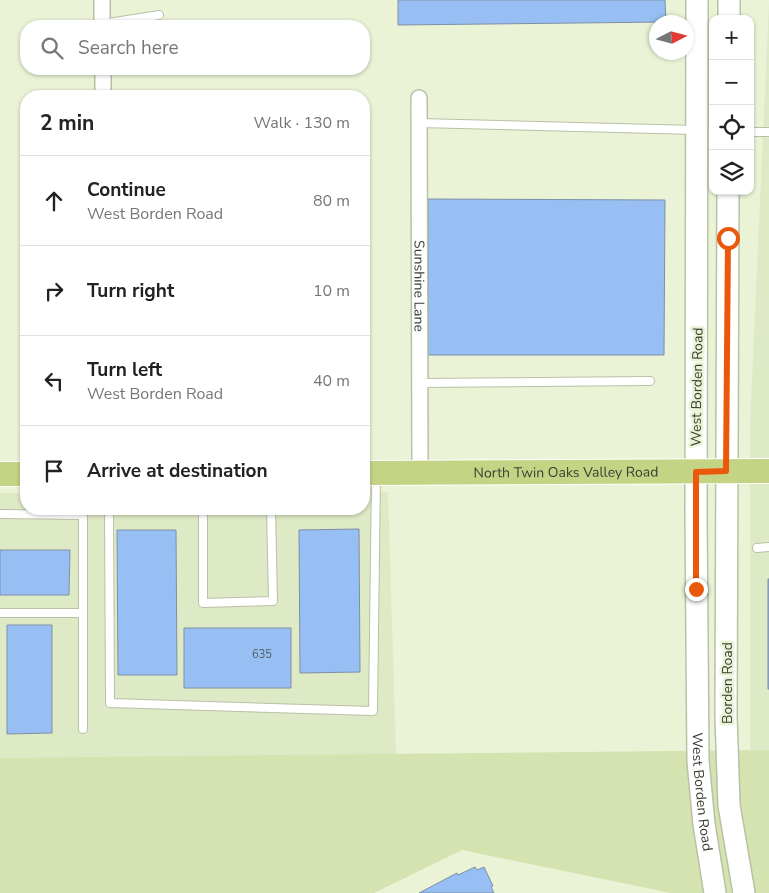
<!DOCTYPE html>
<meta charset="utf-8">
<style>
body{margin:0;font-family:"Nunito Sans",sans-serif;background:#f2f2f2;color:#222}
.controls{position:absolute;right:15px;top:15px;display:grid;overflow:hidden;border-radius:10px;box-shadow:0 1px 4px #0004}
.controls button{width:45px;height:45px;display:grid;place-items:center;padding:0;border:0;border-bottom:1px solid #e0e0e0;background:#fff;color:#222;font:25px sans-serif}
.compass{position:absolute;left:649px;top:15px;width:45px;height:45px;border-radius:50%;background:#fff;box-shadow:0 1px 4px #0004;rotate:84deg}
.stop{position:absolute;width:15px;height:15px;margin:-11px;border:4px solid #ea580c;border-radius:50%;background:#fff}
.stop.end{background:#ea580c;border-color:#fff;box-shadow:0 1px 5px #0008}
.list{margin:0;padding:0;list-style:none}
h2{display:flex;justify-content:space-between;align-items:center;height:65px;margin:0;padding:0 20px;font-size:21px}
h2 small{font-size:16px;font-weight:400;color:#767676}
.list li{display:grid;grid-template-columns:32px 1fr auto;gap:15px;align-items:center;box-sizing:border-box;height:90px;padding:0 20px;border-top:1px solid #e0e0e0}
.list b{display:block;font-size:19px;white-space:nowrap}
.list p{margin:0;font-size:16px;white-space:nowrap;color:#767676}
.list em{font-size:16px;font-style:normal;color:#767676}
.icon{flex:none;width:28px;height:28px;fill:none;stroke:currentColor;stroke-width:2;stroke-linecap:round;stroke-linejoin:round}
.map{position:relative;flex:none;width:769px;height:893px;overflow:hidden}
.search{position:absolute;background:#fff;box-shadow:0 1px 4px #0004;left:20px;top:20px;width:350px;height:55px;display:flex;align-items:center;gap:12px;box-sizing:border-box;padding:0 18px;border-radius:20px;color:#767676;font-size:19px}
.panel{position:absolute;background:#fff;box-shadow:0 1px 4px #0004;left:20px;top:90px;width:350px;height:425px;border-radius:20px}
.map>svg:first-child{display:block}
.built{fill:#dee9c5}
.green{fill:#d5e3b0}
.building{fill:#98bff3;stroke:#7e8fa5}
.lines{fill:none;stroke-linecap:round;stroke-linejoin:round}
.service-casing{stroke:#b9c1a6;stroke-width:10}
.minor-casing{stroke:#b9c1a6;stroke-width:18}
.secondary-casing{stroke:#b9c1a6;stroke-width:24}
.primary-casing{stroke:#fff;stroke-width:26}
.service{stroke:#fff;stroke-width:8}
.minor{stroke:#fff;stroke-width:15}
.secondary{stroke:#fff;stroke-width:21}
.primary{stroke:#c4d484;stroke-width:24}
.route{stroke:#ea580c;stroke-width:6}
.labels{text-anchor:middle;dominant-baseline:central;stroke-width:5;stroke-linejoin:round;paint-order:stroke}
.number-label{font-size:11px;fill:#525e63}
.street-label{font-size:14px;fill:#3a3e33;stroke:#eaf3d6}
</style>
<div class="map">
<svg width="769" height="893" viewBox="0 0 769 893">
<rect width="100%" height="100%" fill="#eaf3d6"/>
<path class="built" d="M769,3V750H750V424Z
M364,492H388L396,755L0,758V493H26V509H364Z"/>
<path class="green" d="M769,750V893H671L462,850L374,893H0V758Z"/>
<path class="building" d="M398,0H665L666,22L398,25Z
M428,199L665,200L664,355H428Z
M359,529L360,672L300,673L299,530Z
M117,530H176L177,675H118Z
M0,550H70L69,595H0Z
M768,579H769V689H768Z
M7,625H52V733L7,734Z
M184,628H291V688H184Z
M475,867L477,870L484,867L493,886L491,887L494,893H419L457,873L458,875Z"/>
<g class="lines">
<defs>
<path id="service" d="M102,24L159,15
M419,123L696,130
M750,132H769
M419,383L650,381
M83,509V729
M109,509L110,703L373,711L376,475
M203,509V603L273,601L271,509
M0,514L83,515
M757,548L769,547
M0,613H83"/>
<g id="minor">
<path d="M102,0V26"/>
<path d="M103,69V96"/>
<path id="s1" d="M419,98L420,472"/>
</g>
<g id="secondary">
<path id="s2" d="M697,0L696,514L698,761L704,824L715,893"/>
<path d="M729,19V0"/>
<path d="M728,191L726,716L729,805L744,893"/>
</g>
<g id="primary">
<path id="s3" d="M364,473L769,471"/>
<path d="M0,474H26"/>
</g>
</defs>
<use href="#service" class="service-casing"/>
<use href="#minor" class="minor-casing"/>
<use href="#secondary" class="secondary-casing"/>
<use href="#primary" class="primary-casing"/>
<use href="#service" class="service"/>
<use href="#minor" class="minor"/>
<use href="#secondary" class="secondary"/>
<use href="#primary" class="primary"/>
</g>
<g class="lines">
<path class="route" d="M696,589V472L726,471L728,238"/>
</g>
<g class="labels">
<g class="number-label">
<text x="262" y="654">635</text>
</g>
<g class="street-label">
<text stroke="none"><textPath href="#s1" startOffset="188">Sunshine Lane</textPath></text>
<text transform="translate(697 387) rotate(-89)">West Borden Road</text>
<text stroke="none"><textPath href="#s3" startOffset="202">North Twin Oaks Valley Road</textPath></text>
<text transform="translate(727 683) rotate(-90)">Borden Road</text>
<text stroke="none"><textPath href="#s2" startOffset="792">West Borden Road</textPath></text>
</g>
</g>
</svg>
<div class="controls">
<button>+</button>
<button>−</button>
<button><svg class="icon" aria-label="locate" viewBox="0 0 24 24"><circle cx="12" cy="12" r="6"/><path d="M12 2v4M12 18v4M2 12h4M18 12h4"/></svg></button>
<button><svg class="icon" aria-label="layers" viewBox="0 0 24 24"><path d="M12 4l9 5-9 5-9-5zM3 14l9 5 9-5"/></svg></button>
</div>
<svg class="compass" viewBox="-18 -18 36 36"><path d="M0-13l5 13h-10z" fill="#e53935"/><path d="M0 13l5-13h-10z" fill="#767676"/></svg>
<div class="stop" style="left:728px;top:238px"></div>
<div class="stop end" style="left:696px;top:589px"></div>
<div class="search"><svg class="icon" aria-label="search" viewBox="0 0 24 24"><circle cx="10" cy="10" r="6"/><path d="M15 15l6 6"/></svg>Search here</div>
<section class="panel">
<h2>2 min<small>Walk · 130 m</small></h2>
<ul class="list">
<li><svg class="icon" aria-label="ahead" viewBox="0 0 24 24"><path d="M12 20V5M6 11l6-6 6 6"/></svg><div><b>Continue</b><p>West Borden Road</p></div><em>80 m</em></li>
<li><svg class="icon" aria-label="right" viewBox="0 0 24 24"><path d="M7 20v-9h11M14 6l5 5-5 5"/></svg><div><b>Turn right</b></div><em>10 m</em></li>
<li><svg class="icon" aria-label="left" viewBox="0 0 24 24"><path d="M17 20v-9H6M10 6l-5 5 5 5"/></svg><div><b>Turn left</b><p>West Borden Road</p></div><em>40 m</em></li>
<li><svg class="icon" aria-label="arrive" viewBox="0 0 24 24"><path d="M6 21V4h12l-3 4 3 4H6"/></svg><div><b>Arrive at destination</b></div></li>
</ul>
</section>
</div>
